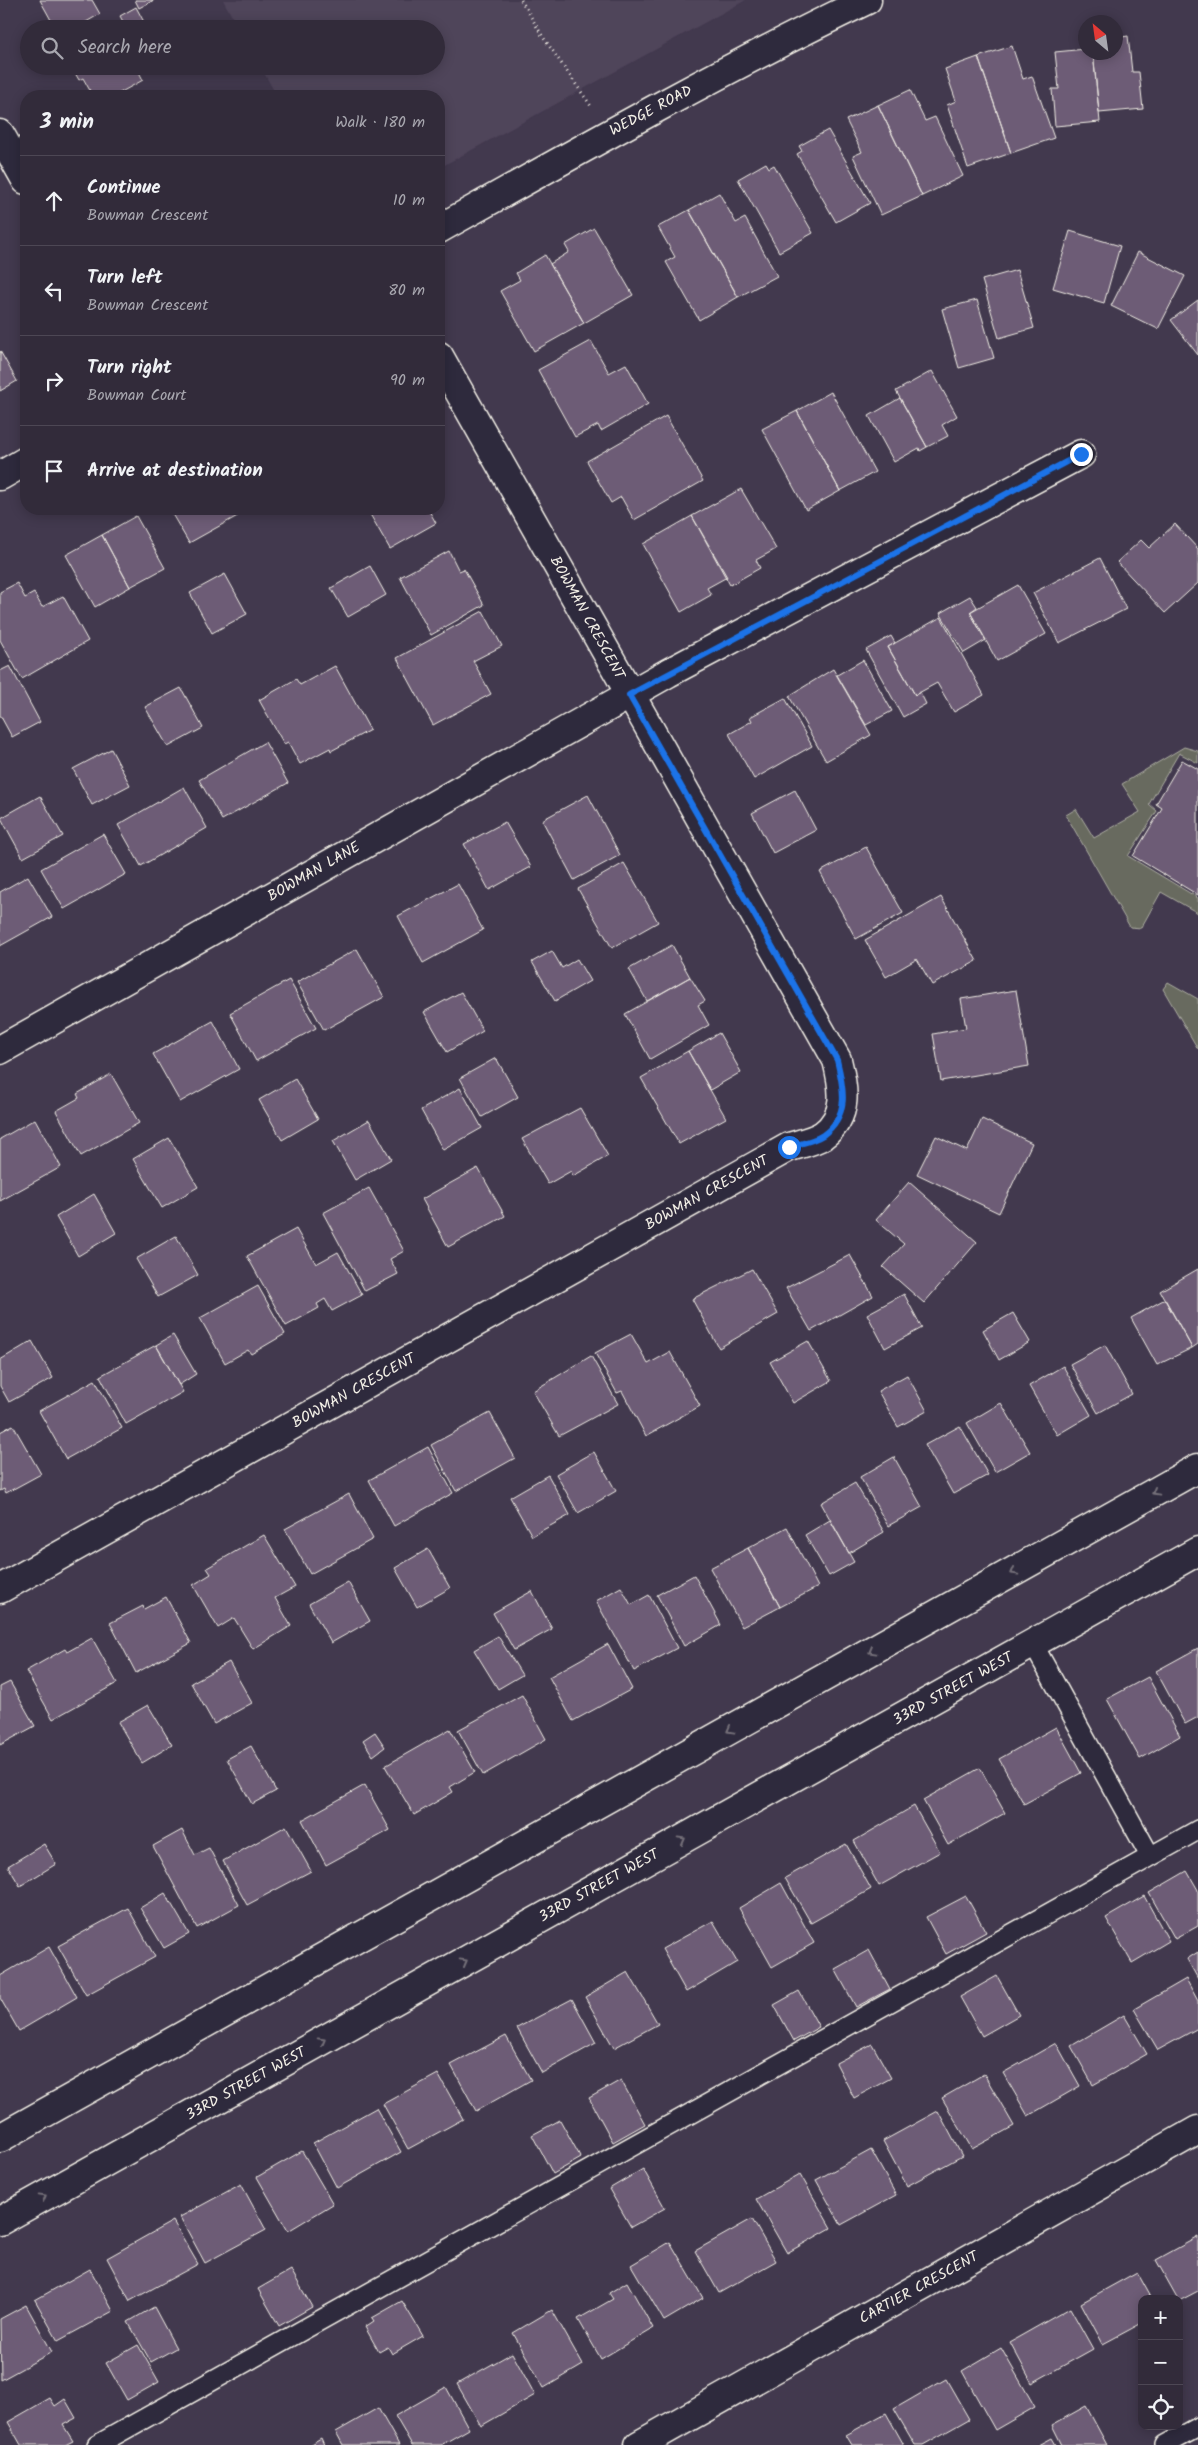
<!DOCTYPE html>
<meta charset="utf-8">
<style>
body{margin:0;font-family:Kalam,sans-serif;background:#3d3745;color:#f1f3f6}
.controls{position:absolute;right:15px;bottom:15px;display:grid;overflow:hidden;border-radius:10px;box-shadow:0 2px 12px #0003}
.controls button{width:45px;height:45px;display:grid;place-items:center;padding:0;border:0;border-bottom:1px solid #4d4754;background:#322b3a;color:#f1f3f6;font:25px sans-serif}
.compass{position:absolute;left:1078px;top:15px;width:45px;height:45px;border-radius:50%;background:#322b3a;box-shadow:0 2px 12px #0003;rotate:331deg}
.stop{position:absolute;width:15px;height:15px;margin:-11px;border:4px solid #1a73e8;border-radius:50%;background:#fff}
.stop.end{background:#1a73e8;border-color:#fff;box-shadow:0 1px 5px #0008}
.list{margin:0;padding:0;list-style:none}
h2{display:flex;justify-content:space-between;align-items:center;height:65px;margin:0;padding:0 20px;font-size:21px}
h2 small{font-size:16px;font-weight:400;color:#a8a7af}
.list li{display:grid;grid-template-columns:32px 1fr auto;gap:15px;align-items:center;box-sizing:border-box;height:90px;padding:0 20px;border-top:1px solid #4d4754}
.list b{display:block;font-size:19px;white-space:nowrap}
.list p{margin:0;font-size:16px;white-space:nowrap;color:#a8a7af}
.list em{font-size:16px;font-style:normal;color:#a8a7af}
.icon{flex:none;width:28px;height:28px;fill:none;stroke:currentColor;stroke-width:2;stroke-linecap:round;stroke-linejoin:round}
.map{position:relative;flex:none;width:1198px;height:2445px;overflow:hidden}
.search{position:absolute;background:#322b3a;box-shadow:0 2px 12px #0003;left:20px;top:20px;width:425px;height:55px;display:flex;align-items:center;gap:12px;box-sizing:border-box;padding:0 18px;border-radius:28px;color:#a8a7af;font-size:19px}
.panel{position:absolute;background:#322b3a;box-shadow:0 2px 12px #0003;left:20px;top:90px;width:425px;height:425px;border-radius:20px}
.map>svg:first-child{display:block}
.built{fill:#4f445a}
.green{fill:#676b5e;stroke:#aeaea3}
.building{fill:#6d5c76;stroke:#f4f1e8}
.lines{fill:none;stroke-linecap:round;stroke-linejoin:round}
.lane-casing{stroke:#f4f1e8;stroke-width:22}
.street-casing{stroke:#f4f1e8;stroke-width:31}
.secondary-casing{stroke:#f4f1e8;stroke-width:31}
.path{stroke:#f4f1e8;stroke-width:3;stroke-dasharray:1 4;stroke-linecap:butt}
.lane{stroke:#2f2a3d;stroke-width:19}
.street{stroke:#2f2a3d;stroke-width:28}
.secondary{stroke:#2f2a3d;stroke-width:28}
.oneway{stroke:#747079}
.route{stroke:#1a73e8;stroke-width:6}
.labels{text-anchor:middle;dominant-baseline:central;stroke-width:4;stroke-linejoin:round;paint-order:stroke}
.street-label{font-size:15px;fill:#f4f1e8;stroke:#2f2a3d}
</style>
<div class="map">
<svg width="1198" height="2445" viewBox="0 0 1198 2445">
<rect width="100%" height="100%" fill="#42394e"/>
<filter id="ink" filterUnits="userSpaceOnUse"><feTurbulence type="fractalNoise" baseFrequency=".02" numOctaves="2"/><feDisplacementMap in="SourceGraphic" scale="10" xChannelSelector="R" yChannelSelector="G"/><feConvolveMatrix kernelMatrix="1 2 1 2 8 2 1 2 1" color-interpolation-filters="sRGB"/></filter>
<g filter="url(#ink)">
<path class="built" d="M223,0H746L439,168V96H277L260,66H436V29H239Z"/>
<path class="green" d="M1184,747L1198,751V763L1179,753L1149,804L1157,811L1128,856L1198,898V913L1161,892L1141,928L1130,927L1066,815L1076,809L1094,838L1140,812L1122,784Z
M1168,982L1198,999V1049L1163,989Z"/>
<path class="building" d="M40,0H92L100,14L74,29H56Z
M135,0H154L139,8Z
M136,7L144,22L127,29L120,16Z
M1128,36L1132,72H1139L1143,109L1099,113L1093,52H1116V38Z
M1012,46L1023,79L1032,76L1054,138L1011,153L978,57Z
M1086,49V52H1093L1100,122L1055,126L1052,89H1059L1055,52Z
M978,57L1011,153L968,168L947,105L956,101L945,69Z
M71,66H136L143,80L114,96H93L83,78L79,80Z
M910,90L925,121L935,117L963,176L922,196L878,105Z
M878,105L922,196L881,215L853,156L862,152L846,120Z
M828,130L870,203L836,222L797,154L802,151L799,146Z
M766,163L769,168L774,165L813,233L779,252L738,179Z
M719,193L736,223L745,218L777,276L738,297L689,210Z
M689,210L738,297L699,320L666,262L675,257L658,227Z
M594,228L633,295L584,323L550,264L569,252L565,245Z
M1070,231L1120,246L1104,303L1053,288Z
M1138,252L1185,276L1158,329L1111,306Z
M545,255L584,323L534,351L500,291L520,280L516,273Z
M1017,270L1034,328L999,338L982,280Z
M977,300L994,358L959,368L942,309Z
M1198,300V355L1171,320Z
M591,341L609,373L626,364L648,404L601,431L598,425L575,437L538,370Z
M0,351L17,381L0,391Z
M932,371L957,416L942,425L948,436L927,447L896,391Z
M831,392L875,472L840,491L797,411Z
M900,398L927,447L920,451L919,448L894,462L869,416Z
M797,411L840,491L806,510L762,429Z
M666,416L703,481L634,520L621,497L611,503L587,461Z
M741,489L776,549L756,560L760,568L730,585L692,516Z
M169,509H250L189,543Z
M367,509H428L436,523L390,549Z
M136,516L165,568L130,587L102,535Z
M692,516L727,577L707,588L711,595L681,612L643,544Z
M1175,524L1198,549V583L1165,613L1117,562L1141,540L1149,548Z
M102,535L130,587L95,607L66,555Z
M449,551L459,571L464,569L484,605L431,635L400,577Z
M1100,558L1126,609L1059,643L1033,593Z
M370,566L386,595L348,617L331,588Z
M225,574L247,614L212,633L190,593Z
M17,583L25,598L34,593L42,607L63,596L88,641L22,679L0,640V592Z
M1018,585L1046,634L997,661L970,612Z
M970,596L977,607L970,612L986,640L964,653L940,613Z
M483,611L502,646L473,661L491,694L433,725L397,658Z
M941,617L984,695L954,712L937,683L915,695L888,647Z
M891,636L895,643L888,647L915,695L920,692L926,704L903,717L866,650Z
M863,660L892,711L866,725L837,675Z
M10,666L40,722L12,737L0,715V671Z
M335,666L370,730L331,751L330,748L300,764L288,742L284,744L259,700L296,679L300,685Z
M833,669L871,735L826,761L789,696Z
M181,688L203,728L168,747L145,707Z
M785,698L812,746L754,779L729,734L752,721L750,717Z
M265,742L288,783L222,820L199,780Z
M111,749L130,785L92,805L73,769Z
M1182,760L1198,769V895L1133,856L1162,808L1156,804Z
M184,787L207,828L141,866L118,825Z
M795,790L816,830L773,853L752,813Z
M588,795L620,855L574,880L542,820Z
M40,796L63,836L23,858L1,818Z
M505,822L531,867L489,890L464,844Z
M103,834L126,874L64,909L41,869Z
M866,847L903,913L856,939L820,872Z
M624,863L658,922L612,948L578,889Z
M28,876L52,917L0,946V892Z
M458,884L483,930L423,963L398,916Z
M941,897L977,961L932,985L917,959L886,977L865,940Z
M672,945L690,977L647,1001L629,969Z
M357,949L384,997L324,1030L297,982Z
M552,951L562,968L577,959L590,981L555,1001L532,962Z
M690,977L705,1001L698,1005L709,1025L650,1059L625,1014Z
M289,980L316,1028L256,1061L230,1013Z
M1016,990L1029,1066L941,1081L933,1034L966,1028L961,999Z
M461,992L483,1031L447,1052L424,1012Z
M213,1021L239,1069L180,1102L153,1054Z
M719,1033L741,1072L710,1090L688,1051Z
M688,1051L726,1118L679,1144L641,1078Z
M496,1058L518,1097L482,1117L460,1078Z
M111,1074L139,1123L81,1156L56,1111L79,1098L77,1094Z
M295,1079L318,1119L282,1140L259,1100Z
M460,1088L482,1128L443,1150L421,1110Z
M580,1108L608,1156L573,1176L571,1171L548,1184L522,1139Z
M35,1119L61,1167L0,1201V1139Z
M982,1119L1032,1143L999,1213L917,1174L936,1136L967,1151Z
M369,1120L391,1159L355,1180L333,1141Z
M169,1138L198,1187L162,1208L133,1159Z
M478,1168L505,1216L448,1247L422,1199Z
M909,1182L977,1242L924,1303L883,1267L904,1244L876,1220Z
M369,1188L404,1251L390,1259L398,1274L365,1291L323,1213Z
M94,1194L116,1233L78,1256L56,1217Z
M296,1229L316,1264L338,1252L362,1295L332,1311L325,1299L317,1304L319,1308L286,1326L247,1256Z
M176,1236L198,1275L158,1297L136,1259Z
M850,1255L873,1296L811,1331L786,1288Z
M752,1269L778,1314L719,1348L692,1299Z
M1198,1269V1344L1192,1348L1160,1291Z
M258,1286L285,1334L251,1354L248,1350L225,1363L200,1318Z
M904,1294L922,1328L885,1348L867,1314Z
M1165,1299L1192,1348L1157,1365L1131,1318Z
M1013,1313L1030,1342L999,1360L983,1330Z
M631,1334L648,1364L670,1352L700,1406L646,1436L622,1391L617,1393L595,1353Z
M173,1335L196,1374L179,1385L156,1345Z
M32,1341L53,1378L9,1402L0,1386V1360Z
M808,1341L831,1381L793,1403L770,1362Z
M156,1345L183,1392L126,1424L100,1376Z
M1105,1345L1132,1394L1098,1413L1070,1364Z
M591,1356L618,1404L559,1436L533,1391Z
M1063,1366L1091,1415L1057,1435L1029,1386Z
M907,1375L927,1411L898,1427L878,1391Z
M95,1380L122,1428L66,1459L39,1411Z
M1001,1403L1030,1452L995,1472L967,1423Z
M490,1413L515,1458L456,1491L431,1445Z
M13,1425L41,1474L6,1493L4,1489L0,1491V1432Z
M960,1426L988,1475L953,1494L925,1445Z
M428,1447L453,1493L394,1526L369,1480Z
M594,1452L616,1491L578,1513L556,1474Z
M894,1457L922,1507L888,1526L860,1477Z
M548,1475L570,1515L532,1536L510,1497Z
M855,1483L884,1532L849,1553L821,1503Z
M349,1494L373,1539L310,1574L285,1529Z
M830,1520L854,1562L829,1576L805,1535Z
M787,1527L818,1587L780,1607L748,1548Z
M264,1535L295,1587L275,1598L291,1626L253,1649L234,1618L218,1628L193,1585L211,1574L207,1568Z
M748,1548L780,1607L742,1627L710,1568Z
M428,1549L450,1588L417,1607L395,1568Z
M694,1575L721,1625L684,1646L657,1595Z
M348,1582L370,1621L331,1643L309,1604Z
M621,1587L631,1605L649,1595L677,1648L634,1671L596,1601Z
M532,1591L552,1629L514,1650L493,1613Z
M166,1597L191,1643L136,1673L110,1623L143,1606L144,1609Z
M498,1636L522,1675L498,1689L474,1650Z
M92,1638L117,1683L53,1719L26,1671L65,1649L67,1652Z
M608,1644L632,1689L573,1721L549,1677Z
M1198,1648V1717L1185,1724L1156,1671Z
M229,1662L252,1703L214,1724L191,1683Z
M1148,1677L1180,1736L1140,1759L1107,1699Z
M10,1682L35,1726L0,1745V1687Z
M522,1695L546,1739L483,1775L458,1730Z
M148,1705L172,1745L142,1763L118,1722Z
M1056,1727L1081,1773L1024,1804L999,1759Z
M450,1729L475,1772L450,1787L453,1792L414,1815L385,1766Z
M375,1732L385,1747L373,1756L363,1740Z
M251,1746L276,1791L252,1804L227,1759Z
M980,1768L1005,1813L948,1845L923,1800Z
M365,1785L390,1830L326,1865L302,1820Z
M914,1806L940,1852L879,1886L854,1841Z
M286,1826L311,1871L247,1905L223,1861Z
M182,1830L195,1855L209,1848L239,1905L197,1928L153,1846Z
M44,1844L56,1864L20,1886L8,1866Z
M846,1844L871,1889L811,1923L785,1878Z
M1187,1871L1198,1890V1926L1175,1939L1149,1893Z
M781,1883L814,1943L772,1967L739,1908Z
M165,1893L189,1934L164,1948L140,1908Z
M966,1896L986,1932L946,1954L926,1917Z
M1144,1896L1169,1941L1132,1963L1106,1918Z
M128,1908L155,1957L86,1995L58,1946Z
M713,1921L737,1962L686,1992L662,1949Z
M49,1947L77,1997L19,2031L0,1998V1976Z
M869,1950L890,1989L856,2007L835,1969Z
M1198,1952V1979L1187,1959Z
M628,1972L658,2024L614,2048L585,1997Z
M997,1976L1019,2015L982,2036L960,1997Z
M1186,1979L1198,2001V2028L1158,2050L1134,2009Z
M799,1991L819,2027L794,2041L774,2005Z
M572,1999L596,2043L542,2073L517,2028Z
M1124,2015L1147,2054L1093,2085L1071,2046Z
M506,2036L531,2080L476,2111L451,2065Z
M1056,2043L1080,2086L1028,2116L1003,2073Z
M872,2044L891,2078L854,2098L836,2063Z
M438,2074L463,2119L408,2149L383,2104Z
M984,2074L1014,2126L972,2149L942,2098Z
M621,2080L645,2124L613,2142L589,2098Z
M376,2108L401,2152L337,2188L313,2143Z
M938,2111L962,2156L907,2186L883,2141Z
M560,2120L581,2158L553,2174L532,2135Z
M871,2150L896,2195L841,2225L816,2180Z
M302,2151L333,2204L288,2231L257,2177Z
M643,2169L665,2208L631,2227L609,2189Z
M800,2174L831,2228L787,2253L756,2199Z
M241,2184L266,2230L205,2263L180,2217Z
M752,2219L776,2261L719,2293L695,2251Z
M173,2221L198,2264L130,2301L107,2258Z
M1198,2237V2291L1179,2301L1156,2260Z
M670,2242L703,2298L664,2321L631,2265Z
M90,2269L113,2311L58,2341L35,2300Z
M291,2270L312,2307L279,2326L258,2289Z
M1137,2272L1152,2299H1142V2323L1103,2344L1081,2303Z
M627,2282L653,2328L601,2359L578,2319L613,2299L609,2293Z
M402,2301L423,2336L392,2354L388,2347L379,2352L365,2327L374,2321L372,2318Z
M26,2305L52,2352L1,2380L0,2319Z
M154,2307L176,2348L151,2362L128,2322Z
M1070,2308L1093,2349L1032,2383L1010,2342Z
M552,2310L583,2365L544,2388L513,2333Z
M138,2345L159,2382L127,2400L106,2363Z
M1001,2348L1035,2407L995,2430L962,2371Z
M512,2353L535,2395L481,2426L457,2384Z
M946,2379L969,2419L923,2445H915L894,2409Z
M446,2387L469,2429L441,2445H412L395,2416Z
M50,2398L55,2406L65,2399L76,2418L63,2425L73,2441L65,2445H21L8,2422Z
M1086,2406L1107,2445H1062L1052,2425Z
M378,2408L399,2445H343L336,2432Z
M886,2413L904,2445H852L846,2435Z
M321,2438L324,2445H309Z
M1052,2438L1056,2445H1039Z"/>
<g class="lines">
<defs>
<path id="lane" d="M1033,1644L1150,1856
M97,2445L1198,1830
M1165,2445L1198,2427"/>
<path id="street" d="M0,134L26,180
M0,1050L668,673L1081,454
M0,1589L789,1147C799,1144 814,1141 823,1135C849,1116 844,1088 837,1060L439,356
M639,2445L1198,2130"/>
<path id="secondary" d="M439,229C580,150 721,70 867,0
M0,476L26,461
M0,2138L1198,1468
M0,2221L1198,1551"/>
</defs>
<use href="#lane" class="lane-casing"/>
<use href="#street" class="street-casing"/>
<use href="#secondary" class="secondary-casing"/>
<path class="path" d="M521,0L543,37L591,106"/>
<use href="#lane" class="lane"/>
<use href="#street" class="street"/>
<use href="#secondary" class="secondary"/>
</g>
<defs><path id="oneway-chevron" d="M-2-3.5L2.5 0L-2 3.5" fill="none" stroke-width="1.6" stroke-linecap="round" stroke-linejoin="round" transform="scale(1.25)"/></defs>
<g class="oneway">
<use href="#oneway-chevron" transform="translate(1155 1492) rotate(151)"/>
<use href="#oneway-chevron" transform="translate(1014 1572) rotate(151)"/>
<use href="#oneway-chevron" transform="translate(872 1651) rotate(151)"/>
<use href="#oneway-chevron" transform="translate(730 1730) rotate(151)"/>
<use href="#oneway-chevron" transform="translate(682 1840) rotate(-29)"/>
<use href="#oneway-chevron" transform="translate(464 1962) rotate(-29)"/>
<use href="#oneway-chevron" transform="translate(322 2041) rotate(-29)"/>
<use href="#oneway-chevron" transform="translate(43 2197) rotate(-29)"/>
</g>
</g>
<g class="lines" filter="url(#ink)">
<path class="route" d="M789,1147C799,1144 814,1141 823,1135C850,1115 844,1089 837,1060L629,695L1081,454"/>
</g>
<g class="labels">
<g class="street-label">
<text transform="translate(651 111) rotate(-28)">WEDGE ROAD</text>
<text transform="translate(587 618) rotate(61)">BOWMAN CRESCENT</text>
<text transform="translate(314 872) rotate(-30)">BOWMAN LANE</text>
<text transform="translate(707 1193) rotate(-29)">BOWMAN CRESCENT</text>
<text transform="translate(354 1391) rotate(-29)">BOWMAN CRESCENT</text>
<text transform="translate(953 1689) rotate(-29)">33RD STREET WEST</text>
<text transform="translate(599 1886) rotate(-29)">33RD STREET WEST</text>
<text transform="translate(246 2084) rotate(-29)">33RD STREET WEST</text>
<text transform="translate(919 2288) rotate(-29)">CARTIER CRESCENT</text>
</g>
</g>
</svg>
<div class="controls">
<button>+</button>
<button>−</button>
<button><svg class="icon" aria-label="locate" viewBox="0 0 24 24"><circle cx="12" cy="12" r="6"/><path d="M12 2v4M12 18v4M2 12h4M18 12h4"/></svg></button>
</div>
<svg class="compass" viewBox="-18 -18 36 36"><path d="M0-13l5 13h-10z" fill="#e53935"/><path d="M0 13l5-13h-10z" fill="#a8a7af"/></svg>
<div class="stop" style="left:789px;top:1147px"></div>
<div class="stop end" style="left:1081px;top:454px"></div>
<div class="search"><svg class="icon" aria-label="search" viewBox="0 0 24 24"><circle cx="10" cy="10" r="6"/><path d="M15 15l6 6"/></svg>Search here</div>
<section class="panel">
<h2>3 min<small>Walk · 180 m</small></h2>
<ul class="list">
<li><svg class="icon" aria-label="ahead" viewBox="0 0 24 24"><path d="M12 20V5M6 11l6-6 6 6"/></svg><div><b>Continue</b><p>Bowman Crescent</p></div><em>10 m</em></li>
<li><svg class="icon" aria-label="left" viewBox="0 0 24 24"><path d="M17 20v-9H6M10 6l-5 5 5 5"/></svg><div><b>Turn left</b><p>Bowman Crescent</p></div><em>80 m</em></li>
<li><svg class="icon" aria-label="right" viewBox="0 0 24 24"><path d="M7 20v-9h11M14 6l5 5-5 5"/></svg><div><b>Turn right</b><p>Bowman Court</p></div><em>90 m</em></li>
<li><svg class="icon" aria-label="arrive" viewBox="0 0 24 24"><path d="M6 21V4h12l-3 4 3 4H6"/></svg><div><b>Arrive at destination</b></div></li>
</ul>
</section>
</div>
